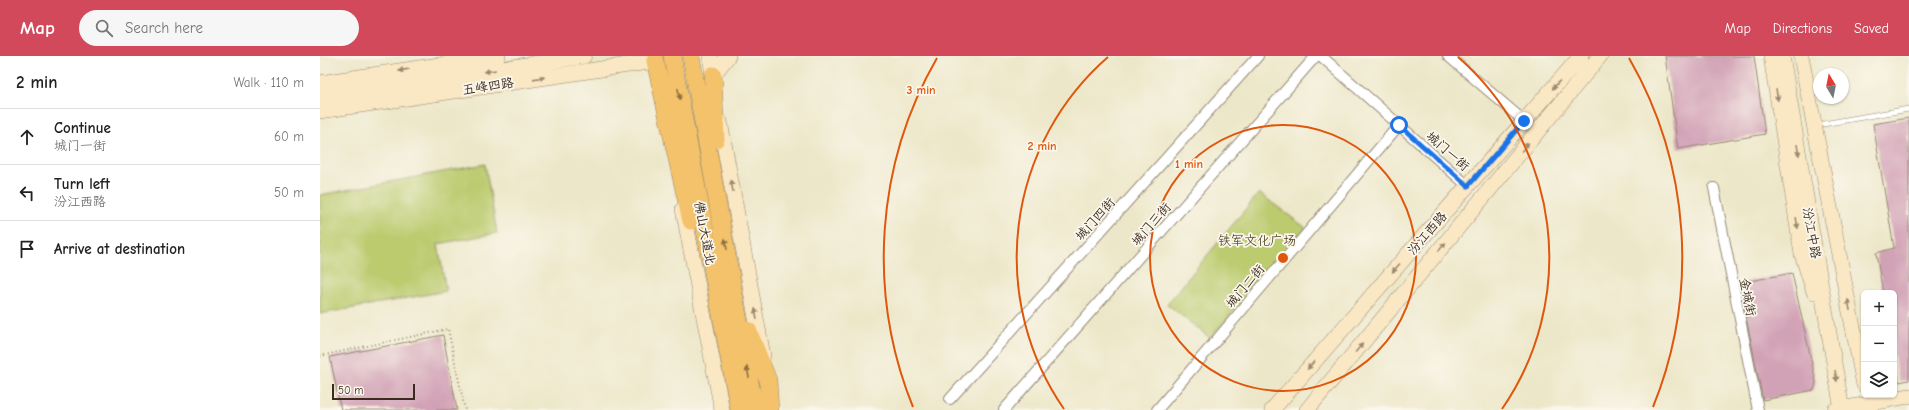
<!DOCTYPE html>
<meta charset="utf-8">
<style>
body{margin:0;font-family:"Comic Neue","LXGW WenKai TC",sans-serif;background:#f6f6f6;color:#222}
.controls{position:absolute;right:12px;bottom:12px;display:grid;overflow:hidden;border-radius:6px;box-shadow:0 1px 3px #0004}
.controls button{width:36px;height:36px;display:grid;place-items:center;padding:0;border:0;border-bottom:1px solid #e0e0e0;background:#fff;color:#222;font:20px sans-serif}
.compass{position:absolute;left:1493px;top:12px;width:36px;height:36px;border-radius:50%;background:#fff;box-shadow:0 1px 3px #0004;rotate:350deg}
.scale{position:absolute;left:12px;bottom:10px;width:83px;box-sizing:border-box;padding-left:4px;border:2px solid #3b2a1e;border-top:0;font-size:11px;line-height:14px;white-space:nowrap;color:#3b2a1e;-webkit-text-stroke:3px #fbf7ec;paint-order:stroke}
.stop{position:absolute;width:12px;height:12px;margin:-9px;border:3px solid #1a73e8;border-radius:50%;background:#fff}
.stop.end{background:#1a73e8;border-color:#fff;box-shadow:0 1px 4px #0008}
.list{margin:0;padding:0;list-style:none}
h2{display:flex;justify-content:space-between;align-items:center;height:52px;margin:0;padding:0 16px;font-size:17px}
h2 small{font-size:13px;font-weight:400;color:#767676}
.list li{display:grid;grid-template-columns:26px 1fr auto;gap:12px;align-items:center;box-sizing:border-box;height:56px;padding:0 16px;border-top:1px solid #e0e0e0}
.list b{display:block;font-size:15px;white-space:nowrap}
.list p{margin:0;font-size:13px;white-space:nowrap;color:#767676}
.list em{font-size:13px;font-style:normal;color:#767676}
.icon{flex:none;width:22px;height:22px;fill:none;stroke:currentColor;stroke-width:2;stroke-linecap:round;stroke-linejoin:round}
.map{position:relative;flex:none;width:1589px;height:354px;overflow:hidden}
header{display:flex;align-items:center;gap:24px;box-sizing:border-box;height:56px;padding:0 20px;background:#d1495b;color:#fff}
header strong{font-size:19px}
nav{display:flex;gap:22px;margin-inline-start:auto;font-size:14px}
.search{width:280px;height:36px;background:#f6f6f6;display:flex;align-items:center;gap:10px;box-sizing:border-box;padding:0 14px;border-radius:22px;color:#767676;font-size:15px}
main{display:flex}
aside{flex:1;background:#fff}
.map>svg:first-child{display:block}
.green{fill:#bbcb6e;stroke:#7b7a46}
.building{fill:#d1a1b5}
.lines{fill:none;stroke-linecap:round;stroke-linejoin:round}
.service-casing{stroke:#948874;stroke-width:6}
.minor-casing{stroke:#948874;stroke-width:12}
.secondary-casing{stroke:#948874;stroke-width:16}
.trunk-casing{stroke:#948874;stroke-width:18}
.path{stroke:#948874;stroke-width:2;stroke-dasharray:1 3;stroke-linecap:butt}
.service{stroke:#fff;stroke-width:5}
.minor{stroke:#fff;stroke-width:10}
.secondary{stroke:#fae7c3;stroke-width:15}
.trunk{stroke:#f3c26a;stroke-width:17}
.oneway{fill:#9a8870}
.oneway2{fill:#8e6e40}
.route{stroke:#1a73e8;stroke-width:5}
.ring{fill:none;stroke:#df570d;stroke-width:2}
.labels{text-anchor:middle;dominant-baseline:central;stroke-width:3.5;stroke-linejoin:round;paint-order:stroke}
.street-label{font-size:13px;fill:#3b2a1e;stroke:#fbf7ec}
.park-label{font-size:13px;fill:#5b5232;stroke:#fbf7ec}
.centre{fill:#df570d;stroke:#fbf7ec;stroke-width:2}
.ring-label{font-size:12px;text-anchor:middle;font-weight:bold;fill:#df570d;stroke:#fbf7ec;stroke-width:3.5;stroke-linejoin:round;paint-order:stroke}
</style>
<header>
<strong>Map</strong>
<div class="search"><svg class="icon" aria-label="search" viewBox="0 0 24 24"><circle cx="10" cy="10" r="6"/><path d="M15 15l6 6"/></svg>Search here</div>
<nav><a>Map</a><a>Directions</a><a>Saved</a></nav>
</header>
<main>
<aside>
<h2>2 min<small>Walk · 110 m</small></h2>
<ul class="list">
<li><svg class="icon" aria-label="ahead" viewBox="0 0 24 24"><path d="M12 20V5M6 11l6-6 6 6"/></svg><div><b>Continue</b><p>城门一街</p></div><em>60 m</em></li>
<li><svg class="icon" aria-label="left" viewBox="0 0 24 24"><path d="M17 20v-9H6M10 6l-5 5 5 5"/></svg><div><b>Turn left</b><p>汾江西路</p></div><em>50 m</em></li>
<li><svg class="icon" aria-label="arrive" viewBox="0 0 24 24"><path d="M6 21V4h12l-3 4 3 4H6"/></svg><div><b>Arrive at destination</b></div></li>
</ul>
</aside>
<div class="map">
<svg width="1589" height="354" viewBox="0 0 1589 354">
<rect width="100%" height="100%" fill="#fbf7ec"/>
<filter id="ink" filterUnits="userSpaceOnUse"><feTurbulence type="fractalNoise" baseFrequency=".025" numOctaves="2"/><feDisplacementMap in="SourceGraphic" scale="8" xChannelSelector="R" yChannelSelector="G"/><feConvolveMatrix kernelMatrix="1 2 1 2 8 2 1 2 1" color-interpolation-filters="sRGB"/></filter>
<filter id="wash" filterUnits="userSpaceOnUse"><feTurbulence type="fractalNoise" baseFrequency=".012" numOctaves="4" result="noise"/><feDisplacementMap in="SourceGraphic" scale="16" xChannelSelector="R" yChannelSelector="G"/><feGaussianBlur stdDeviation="0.9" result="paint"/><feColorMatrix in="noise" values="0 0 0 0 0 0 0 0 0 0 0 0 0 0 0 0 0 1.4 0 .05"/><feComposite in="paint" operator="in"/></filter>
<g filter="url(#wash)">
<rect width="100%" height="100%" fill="#ede7c9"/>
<path class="green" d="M165,108L177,177L118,188L126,235L0,258V139Z
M939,137L986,172L890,282L847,248Z"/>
<g id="blocks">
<path class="building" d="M1345,0H1434L1445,78L1358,93Z
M1589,62V324L1579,326L1574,299V237H1563L1556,197L1574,192L1553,68Z
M1472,217L1496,326L1494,334L1443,344L1419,227Z
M123,279L137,354H21L10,301Z"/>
</g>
</g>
<g filter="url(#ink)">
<use href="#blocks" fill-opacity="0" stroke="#948874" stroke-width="1"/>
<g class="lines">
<defs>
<path id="service" d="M1503,68L1589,53"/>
<path id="minor" d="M1001,0L1148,130
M1128,0L1204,65
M1394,132L1438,354
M630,343L938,0
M684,354L996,0
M837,354L1079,69"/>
<path id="secondary" d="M390,0L395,30
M1451,0L1482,198L1494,236
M1462,0L1522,354
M1481,0L1544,329
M393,19L408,0
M0,27L178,0
M0,41L264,0
M0,55L335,5
M400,66L443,300
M363,153L402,354
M952,354L1261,0
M987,354L1280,0
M1515,354L1589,340"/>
<path id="trunk" d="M352,0L419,354
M371,0L435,354
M335,5L371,165
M393,19L396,83
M428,274L448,324L450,354"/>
</defs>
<use href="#service" class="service-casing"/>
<use href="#minor" class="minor-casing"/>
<use href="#secondary" class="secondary-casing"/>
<use href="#trunk" class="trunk-casing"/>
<path class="path" d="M0,300L128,273L145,354"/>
<use href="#service" class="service"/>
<use href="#minor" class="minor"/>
<use href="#secondary" class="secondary"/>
<use href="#trunk" class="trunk"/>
</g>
<defs><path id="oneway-solid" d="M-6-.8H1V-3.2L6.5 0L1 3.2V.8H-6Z"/></defs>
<g class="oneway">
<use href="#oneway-solid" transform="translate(84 14) rotate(171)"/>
<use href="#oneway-solid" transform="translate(170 15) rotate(171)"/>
<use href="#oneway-solid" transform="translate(219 22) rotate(-8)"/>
<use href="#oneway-solid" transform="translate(1236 29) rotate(131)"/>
<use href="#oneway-solid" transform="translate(1457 39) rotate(81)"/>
<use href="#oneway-solid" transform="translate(1205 91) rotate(-50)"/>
<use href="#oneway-solid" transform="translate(1478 94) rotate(80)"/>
<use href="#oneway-solid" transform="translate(412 130) rotate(-100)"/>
<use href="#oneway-solid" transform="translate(1477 167) rotate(81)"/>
<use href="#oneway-solid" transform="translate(1122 191) rotate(-50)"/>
<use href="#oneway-solid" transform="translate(1076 212) rotate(131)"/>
<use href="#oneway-solid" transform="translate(1529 249) rotate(-101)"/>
<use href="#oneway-solid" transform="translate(436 258) rotate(-100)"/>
<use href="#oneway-solid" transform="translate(1039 292) rotate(-50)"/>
<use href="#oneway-solid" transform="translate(991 309) rotate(131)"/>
<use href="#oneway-solid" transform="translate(1516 320) rotate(80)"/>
</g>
<g class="oneway2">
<use href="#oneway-solid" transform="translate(359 38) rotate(79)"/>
<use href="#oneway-solid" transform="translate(406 188) rotate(-100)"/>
<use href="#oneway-solid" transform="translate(428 316) rotate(-100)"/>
</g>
</g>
<g class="lines" filter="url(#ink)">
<path class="route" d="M1079,69L1148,130L1204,65"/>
</g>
<g class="ring">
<circle cx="963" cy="202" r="133"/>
<path d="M744 353A266 266 0 0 1 788 1M1138 1A266 266 0 0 1 1182 353"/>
<path d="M593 351A399 399 0 0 1 617 2M1309 2A399 399 0 0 1 1333 351"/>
</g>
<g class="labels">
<g class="street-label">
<text transform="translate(168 30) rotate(-9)">五峰四路</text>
<text transform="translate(1128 95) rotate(41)">城门一街</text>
<text transform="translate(775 163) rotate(-48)">城门四街</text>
<text transform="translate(831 168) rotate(-49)">城门三街</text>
<text transform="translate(385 177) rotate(79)">佛山大道北</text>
<text transform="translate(1107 177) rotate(-49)">汾江西路</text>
<text transform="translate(1492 177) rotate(80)">汾江中路</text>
<text transform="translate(925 230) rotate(-50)">城门二街</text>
<text transform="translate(1428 241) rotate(79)">金城街</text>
</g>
<g class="park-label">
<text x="937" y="184">铁军文化广场</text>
</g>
</g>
<circle cx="963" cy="202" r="6" class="centre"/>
<g class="ring-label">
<text x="601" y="38">3 min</text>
<text x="722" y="94">2 min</text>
<text x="869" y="112">1 min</text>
</g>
</svg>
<div class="controls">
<button>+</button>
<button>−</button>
<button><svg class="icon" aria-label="layers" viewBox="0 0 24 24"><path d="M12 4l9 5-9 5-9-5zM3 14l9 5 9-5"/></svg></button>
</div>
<svg class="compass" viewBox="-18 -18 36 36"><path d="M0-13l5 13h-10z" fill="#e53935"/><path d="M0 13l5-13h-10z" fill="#767676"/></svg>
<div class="scale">50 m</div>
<div class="stop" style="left:1079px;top:69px"></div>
<div class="stop end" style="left:1204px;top:65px"></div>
</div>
</main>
